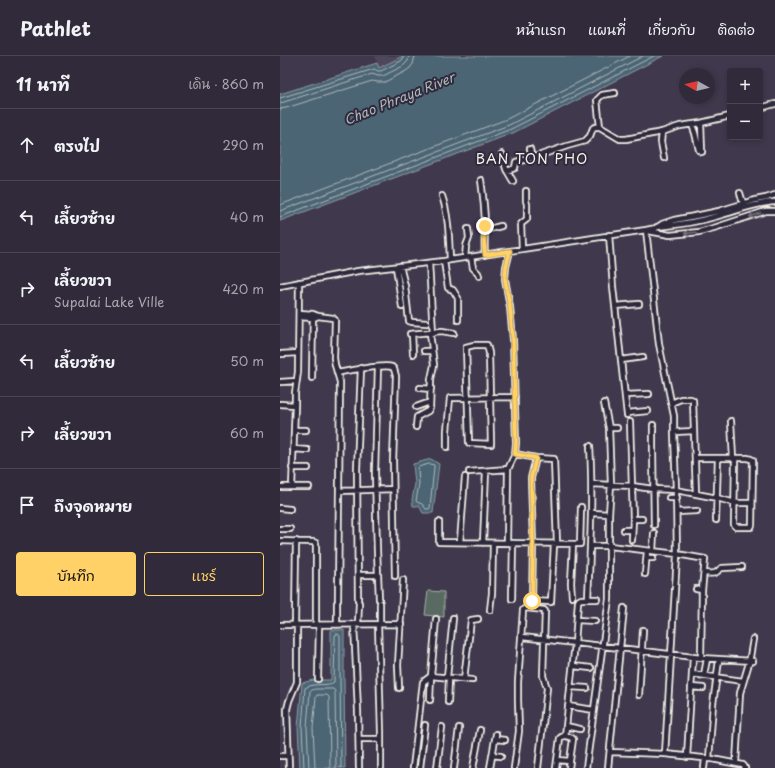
<!DOCTYPE html>
<html lang="th">
<meta charset="utf-8">
<style>
body{margin:0;font-family:"Playpen Sans","Playpen Sans Thai",sans-serif;background:#383242;color:#f1f3f6}
.controls{position:absolute;right:12px;top:12px;display:grid;overflow:hidden;border-radius:4px;box-shadow:0 2px 6px #0003}
.controls button{width:36px;height:36px;display:grid;place-items:center;padding:0;border:0;border-bottom:1px solid #4b4654;background:#302a3a;color:#f1f3f6;font:20px sans-serif}
.compass{position:absolute;left:399px;top:12px;width:36px;height:36px;border-radius:50%;background:#302a3a;box-shadow:0 2px 6px #0003;rotate:278deg}
.stop{position:absolute;width:12px;height:12px;margin:-9px;border:3px solid #ffd166;border-radius:50%;background:#fff}
.stop.end{background:#ffd166;border-color:#fff;box-shadow:0 1px 4px #0008}
.list{margin:0;padding:0;list-style:none}
h2{display:flex;justify-content:space-between;align-items:center;height:52px;margin:0;padding:0 16px;font-size:17px}
h2 small{font-size:13px;font-weight:400;color:#a8a7af}
.list li{display:grid;grid-template-columns:26px 1fr auto;gap:12px;align-items:center;box-sizing:border-box;height:72px;padding:0 16px;border-top:1px solid #4b4654}
.list b{display:block;font-size:15px;white-space:nowrap}
.list p{margin:0;font-size:13px;white-space:nowrap;color:#a8a7af}
.list em{font-size:13px;font-style:normal;color:#a8a7af}
.actions{display:flex;gap:8px;padding:12px 16px}
.actions a{flex:1;padding:9px 0;border:1px solid #ffd166;border-radius:4px;text-align:center;font-size:14px;color:#ffd166}
.actions .main{background:#ffd166;color:#111}
.icon{flex:none;width:22px;height:22px;fill:none;stroke:currentColor;stroke-width:2;stroke-linecap:round;stroke-linejoin:round}
.map{position:relative;flex:none;width:495px;height:712px;overflow:hidden}
header{display:flex;align-items:center;gap:24px;box-sizing:border-box;height:56px;padding:0 20px;background:#302a3a;border-bottom:1px solid #4b4654}
header strong{font-size:19px}
nav{display:flex;gap:22px;margin-inline-start:auto;font-size:14px}
main{display:flex}
aside{flex:1;background:#302a3a}
.map>svg:first-child{display:block}
.built{fill:#4f465b}
.green{fill:#586a62;stroke:#a6aea5}
.water{fill:#4c6574;stroke:#8f9da2}
.lines{fill:none;stroke-linecap:round;stroke-linejoin:round}
.shore{stroke:#b1b9ba;stroke-width:1}
.minor-casing{stroke:#f4f1e8;stroke-width:8}
.minor{stroke:#2f2a3d;stroke-width:4.5}
.oneway{stroke:#747079}
.route{stroke:#ffd166;stroke-width:5}
.labels{text-anchor:middle;dominant-baseline:central;stroke-width:4;stroke-linejoin:round;paint-order:stroke}
.water-label{font-size:13px;font-style:italic;fill:#b1b9ba;stroke:#2f2a3d}
.quarter-label{font-size:14px;letter-spacing:1px;fill:#f4f1e8;stroke:#2f2a3d}
</style>
<header>
<strong>Pathlet</strong>
<nav><a>หน้าแรก</a><a>แผนที่</a><a>เกี่ยวกับ</a><a>ติดต่อ</a></nav>
</header>
<main>
<aside>
<h2>11 นาที<small>เดิน · 860 m</small></h2>
<ul class="list">
<li><svg class="icon" aria-label="ahead" viewBox="0 0 24 24"><path d="M12 20V5M6 11l6-6 6 6"/></svg><div><b>ตรงไป</b></div><em>290 m</em></li>
<li><svg class="icon" aria-label="left" viewBox="0 0 24 24"><path d="M17 20v-9H6M10 6l-5 5 5 5"/></svg><div><b>เลี้ยวซ้าย</b></div><em>40 m</em></li>
<li><svg class="icon" aria-label="right" viewBox="0 0 24 24"><path d="M7 20v-9h11M14 6l5 5-5 5"/></svg><div><b>เลี้ยวขวา</b><p>Supalai Lake Ville</p></div><em>420 m</em></li>
<li><svg class="icon" aria-label="left" viewBox="0 0 24 24"><path d="M17 20v-9H6M10 6l-5 5 5 5"/></svg><div><b>เลี้ยวซ้าย</b></div><em>50 m</em></li>
<li><svg class="icon" aria-label="right" viewBox="0 0 24 24"><path d="M7 20v-9h11M14 6l5 5-5 5"/></svg><div><b>เลี้ยวขวา</b></div><em>60 m</em></li>
<li><svg class="icon" aria-label="arrive" viewBox="0 0 24 24"><path d="M6 21V4h12l-3 4 3 4H6"/></svg><div><b>ถึงจุดหมาย</b></div></li>
</ul>
<div class="actions"><a class="main">บันทึก</a><a>แชร์</a></div>
</aside>
<div class="map">
<svg width="495" height="712" viewBox="0 0 495 712">
<rect width="100%" height="100%" fill="#40384d"/>
<filter id="ink" filterUnits="userSpaceOnUse"><feTurbulence type="fractalNoise" baseFrequency=".025" numOctaves="2"/><feDisplacementMap in="SourceGraphic" scale="8" xChannelSelector="R" yChannelSelector="G"/><feConvolveMatrix kernelMatrix="1 2 1 2 8 2 1 2 1" color-interpolation-filters="sRGB"/></filter>
<g filter="url(#ink)">
<path class="built" d="M95,0H123L99,12Z"/>
<path class="green" d="M148,535L164,536V561L145,559Z"/>
<path class="water" d="M123,0H383L233,77L0,165V38L97,7L99,12Z
M151,403L159,408L153,457H143L139,450H133L132,444L135,428L133,408Z
M51,574H64V620L65,712H20L18,671L22,627L33,624H51Z"/>
<g class="lines">
<path class="shore" d="M0,42L94,13L98,15H101L121,5L123,3V0
M0,47L4,46L92,18L98,20H103L123,10L128,5L129,0
M0,53L6,52L92,25L98,26H105L126,15L130,12L133,8L135,0
M0,149L227,63L350,0
M0,155L229,69L363,0
M0,161L231,73L374,0
M150,408L154,409V411L150,452L149,453H146L142,448L137,446L136,445L139,428L138,413L139,411Z
M24,712L22,671L25,632C34,626 47,631 54,626L55,580L56,578H58L60,580V619L61,712
M29,712L27,671L30,635L35,633H53L55,635L56,712
M35,712L33,672L36,641L37,639H47L49,641L50,712"/>
<defs>
<path id="minor" d="M480,52L495,48
M421,67L422,96
M412,69L415,77L419,94
M320,71L317,44L322,39L335,37
M382,76L381,86L384,102
M250,93L252,102
M222,98L226,113L233,125
M227,115L235,112L236,106L252,102L287,90L305,85L310,80L313,72L315,71H320L340,83H346L382,76L400,70L421,67L450,60
M201,124C203,139 205,154 205,170C205,179 204,189 205,199
M460,137L463,147
M162,140C169,160 169,183 170,204
M377,171C398,169 418,166 438,160C457,155 475,147 495,146
M205,174L221,170
M366,174L379,288L394,360V376L396,434L397,500L385,698
M368,175L390,179L419,176L437,171L486,155H495
M329,179L333,231L347,359
M242,193L241,168L242,167L246,164L247,163V148L246,145V135
M191,201L193,212L198,217L199,220
M185,202L186,190L189,182L188,173
M164,205L168,232L173,234L178,242V264
M149,207L153,277
M120,210L125,230L129,265L132,266L147,267
M116,211L122,251
M0,230L78,215L164,205L333,179L366,174L376,172L382,168L394,164L420,159L439,155L475,144L486,142L495,139
M335,250L359,248
M19,257L33,258L38,260L53,262L55,264L54,302L55,309L60,326L58,544
M19,261L33,262L36,261
M130,278L162,275L174,277
M132,278L133,298
M194,289H207L209,297L211,388L189,387L186,291Z
M144,295H152
M1,298L18,297
M341,304L363,301
M98,311L95,416L97,494L99,543
M57,317C66,315 105,308 112,311C113,312 114,313 114,313L116,320L113,405L115,520
M32,322L33,258
M0,326L16,325
M140,332L151,333
M345,339L369,338
M391,347L401,343H411L413,344L416,438
M0,348L15,349V337L18,316L19,226
M136,351L150,346
M347,357L368,355
M451,365L453,403
M350,366L353,463L352,484
M373,369V394L374,469
M136,371L137,361L148,355L150,352L151,323L154,309L150,277
M329,372H337
M14,374H26
M394,376L414,375
M167,391V375L170,342L235,341
M13,393L27,394
M235,398L256,402L274,403L277,488
M256,402L251,422L253,487L252,545L271,546L274,488
M415,402H467L471,403L473,404L472,469L471,471H456L454,469L455,403
M12,412H28
M189,416L228,413
M312,428L352,430L373,433L396,434L437,442L455,447H472
M0,431H29
M12,431L15,349
M59,435L113,433
M389,442H397
M0,452L10,453
M397,456L417,455
M312,457L329,458
M353,463H362
M436,464L438,402
M159,466V486L300,488L301,451
M0,473H10
M344,474H352
M0,485L33,486L36,487V569
M180,486L185,421
M203,487L206,415
M227,487L228,413L235,398L236,387L233,284L230,251L225,223L226,211L230,195
M310,490H330L397,498L425,503L422,534L421,602
M373,495L374,477
M367,502H373
M424,517C427,517 432,518 435,517C438,516 439,513 442,512L462,511
M365,518L367,495
M78,519H98
M416,533L422,534
M292,541L291,527L293,488
M232,543L233,487
M308,543C310,492 313,441 310,390
M78,544L77,413L81,312
M100,547V568
M210,554L212,537L213,487
M297,564L315,565
M74,568L78,655L79,712
M78,568L79,547
M98,568L101,676V712
M0,569L121,568
M15,569L16,485
M57,569V547
M242,581L340,592L421,602L473,605
M293,610L311,612
M412,618L463,625
M424,619L427,603
M167,621L173,562
M38,623L39,569
M184,623L191,564L198,563
M290,631L307,632
M411,631L423,632
M119,632L118,609L123,524
M359,639L363,574
M150,644L151,620L192,624
M168,646L169,622
M288,650L314,654
M286,670L300,673
M285,680L295,587L298,546L299,544L301,543H317
M79,683H101
M215,683L225,684
M330,696L385,698L432,703L463,709L464,710L465,712
M212,699L221,700
M0,700H8
M407,701L413,601
M429,703L433,648L439,604
M277,704L290,705
M456,707L460,637L469,607L473,583
M9,712L7,653L9,645L17,626V569
M133,712L143,626L151,620L156,563
M140,712L145,669
M157,712L162,671
M174,712L179,672
M193,712L200,674
M210,712L216,678
M234,712L239,675L238,644V626L243,554L244,553L246,552L264,554L265,555L263,620L267,632L258,712
M276,712L280,682C283,679 288,680 292,682L293,683L289,712
M306,712L329,543V458L331,428L329,372L324,347
M328,712L344,552
M424,712L425,703"/>
</defs>
<use href="#minor" class="minor-casing"/>
<use href="#minor" class="minor"/>
</g>
<defs><path id="oneway-shaft" d="M-6 0H5M1.5-3L5.5 0L1.5 3" fill="none" stroke-width="1.6" stroke-linecap="round" stroke-linejoin="round"/></defs>
<g class="oneway">
<use href="#oneway-shaft" transform="translate(475 159) rotate(162)"/>
<use href="#oneway-shaft" transform="translate(410 177) rotate(173)"/>
</g>
</g>
<g class="lines" filter="url(#ink)">
<path class="route" d="M205,170L204,185L205,199L230,195L226,211L225,223L230,251L233,284L236,387L235,398L256,402L251,422L253,487L252,545"/>
</g>
<g class="labels">
<g class="water-label">
<text transform="translate(119 42) rotate(-22)">Chao Phraya River</text>
</g>
<g class="quarter-label">
<text x="252" y="102">BAN TON PHO</text>
</g>
</g>
</svg>
<div class="controls">
<button>+</button>
<button>−</button>
</div>
<svg class="compass" viewBox="-18 -18 36 36"><path d="M0-13l5 13h-10z" fill="#e53935"/><path d="M0 13l5-13h-10z" fill="#a8a7af"/></svg>
<div class="stop" style="left:252px;top:545px"></div>
<div class="stop end" style="left:205px;top:170px"></div>
</div>
</main>
